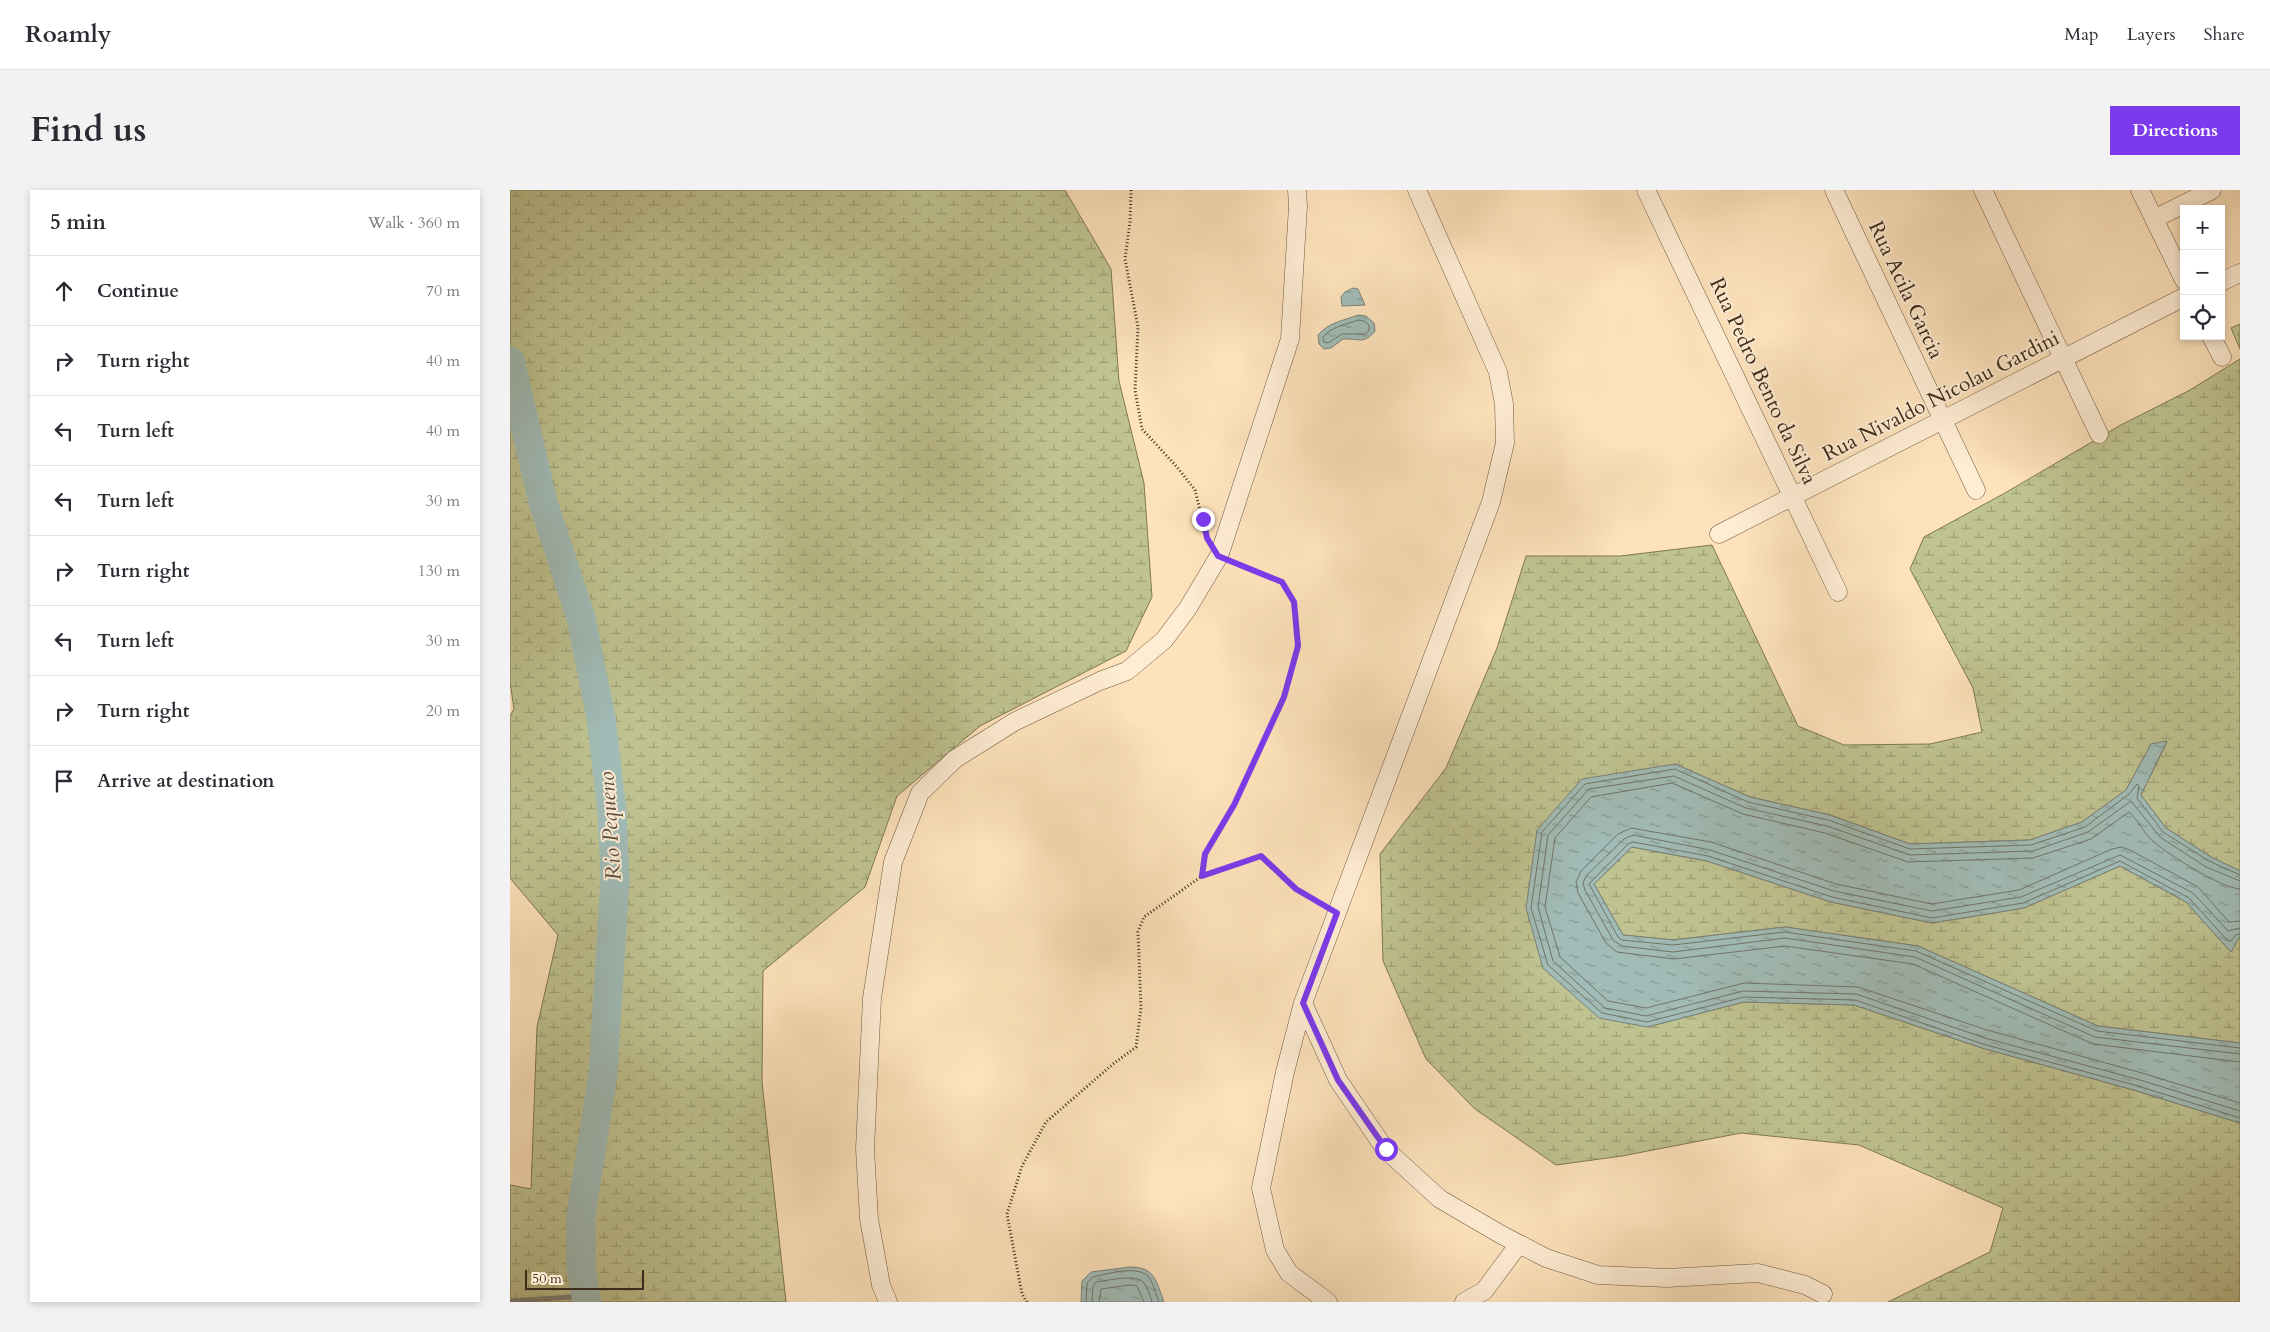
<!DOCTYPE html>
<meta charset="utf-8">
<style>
body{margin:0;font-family:Cardo,serif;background:#f2f2f3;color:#2b2b33}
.controls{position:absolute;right:15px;top:15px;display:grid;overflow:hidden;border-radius:0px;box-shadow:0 2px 8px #0003}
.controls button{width:45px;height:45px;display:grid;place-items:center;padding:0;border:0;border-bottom:1px solid #e1e1e2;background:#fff;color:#2b2b33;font:25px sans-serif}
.scale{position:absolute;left:15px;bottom:12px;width:119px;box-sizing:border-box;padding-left:5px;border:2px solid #3f2b1a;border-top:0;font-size:14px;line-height:18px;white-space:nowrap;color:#3f2b1a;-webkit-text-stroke:4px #feecd3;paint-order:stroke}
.stop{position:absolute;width:15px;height:15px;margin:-11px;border:4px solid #7c3aed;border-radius:50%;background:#fff}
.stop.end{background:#7c3aed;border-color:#fff;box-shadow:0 1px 5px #0008}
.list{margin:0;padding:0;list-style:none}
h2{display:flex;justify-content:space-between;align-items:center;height:65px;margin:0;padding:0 20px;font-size:21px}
h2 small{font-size:16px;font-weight:400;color:#7c7c81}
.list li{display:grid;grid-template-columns:32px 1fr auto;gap:15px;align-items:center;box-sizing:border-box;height:70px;padding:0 20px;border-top:1px solid #e1e1e2}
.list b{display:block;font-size:19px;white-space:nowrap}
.list em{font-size:16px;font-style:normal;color:#7c7c81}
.icon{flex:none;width:28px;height:28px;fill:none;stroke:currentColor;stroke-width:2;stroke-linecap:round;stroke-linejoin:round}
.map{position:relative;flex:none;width:1730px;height:1112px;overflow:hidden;border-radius:0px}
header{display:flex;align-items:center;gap:30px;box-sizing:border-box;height:70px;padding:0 25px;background:#fff;border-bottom:1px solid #e1e1e2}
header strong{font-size:24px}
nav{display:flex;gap:28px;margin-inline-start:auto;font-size:18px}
.intro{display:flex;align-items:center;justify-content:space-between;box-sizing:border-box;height:120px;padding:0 30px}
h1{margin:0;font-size:35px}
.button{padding:12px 22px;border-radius:0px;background:#7c3aed;color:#fff;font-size:18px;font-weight:700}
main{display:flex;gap:30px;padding:0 30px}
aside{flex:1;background:#fff;border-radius:0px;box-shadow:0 2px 8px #0003}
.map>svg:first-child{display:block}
.grass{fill:url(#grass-tufts);stroke:#7f7756}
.wetland{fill:url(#wetland-marsh);stroke:#7f7756}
.water{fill:url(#water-ripples);stroke:#7a8278}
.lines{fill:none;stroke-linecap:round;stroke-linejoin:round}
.shore{stroke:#707468;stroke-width:1}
.stream{stroke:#7a8278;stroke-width:5}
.river{stroke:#a1bcb7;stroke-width:29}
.minor-casing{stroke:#6e5942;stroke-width:19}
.path{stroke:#3f2b1a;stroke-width:3;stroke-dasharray:1 2.5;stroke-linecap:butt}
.minor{stroke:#feecd3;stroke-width:18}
.route{stroke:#7c3aed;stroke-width:6}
.labels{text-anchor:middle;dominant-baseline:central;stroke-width:4;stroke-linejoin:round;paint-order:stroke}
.street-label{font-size:21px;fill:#3f2b1a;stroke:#feecd3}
.water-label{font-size:22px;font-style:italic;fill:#584f41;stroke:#feecd3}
</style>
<header>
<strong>Roamly</strong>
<nav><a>Map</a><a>Layers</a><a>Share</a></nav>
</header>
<div class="intro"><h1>Find us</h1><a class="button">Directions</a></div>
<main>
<aside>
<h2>5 min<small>Walk · 360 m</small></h2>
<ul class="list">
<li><svg class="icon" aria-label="ahead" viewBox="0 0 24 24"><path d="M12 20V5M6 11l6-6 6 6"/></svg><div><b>Continue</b></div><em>70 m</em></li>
<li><svg class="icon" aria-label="right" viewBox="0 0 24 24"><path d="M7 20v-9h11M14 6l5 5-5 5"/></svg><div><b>Turn right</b></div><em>40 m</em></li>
<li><svg class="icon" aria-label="left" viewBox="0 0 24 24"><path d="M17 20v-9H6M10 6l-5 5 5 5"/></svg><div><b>Turn left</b></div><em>40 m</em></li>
<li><svg class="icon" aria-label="left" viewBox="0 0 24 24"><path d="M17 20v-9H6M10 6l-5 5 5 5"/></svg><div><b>Turn left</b></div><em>30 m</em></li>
<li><svg class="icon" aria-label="right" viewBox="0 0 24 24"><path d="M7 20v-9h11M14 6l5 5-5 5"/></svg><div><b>Turn right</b></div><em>130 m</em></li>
<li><svg class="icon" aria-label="left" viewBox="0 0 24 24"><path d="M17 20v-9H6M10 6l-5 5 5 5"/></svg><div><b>Turn left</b></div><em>30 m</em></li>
<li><svg class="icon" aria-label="right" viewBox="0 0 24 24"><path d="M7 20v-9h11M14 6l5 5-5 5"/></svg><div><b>Turn right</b></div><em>20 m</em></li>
<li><svg class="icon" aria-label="arrive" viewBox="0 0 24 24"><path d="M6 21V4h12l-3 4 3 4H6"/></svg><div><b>Arrive at destination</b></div></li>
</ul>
</aside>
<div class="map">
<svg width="1730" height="1112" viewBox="0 0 1730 1112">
<defs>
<pattern id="grass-tufts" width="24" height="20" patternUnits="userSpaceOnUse" patternTransform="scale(1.25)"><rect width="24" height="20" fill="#bfc391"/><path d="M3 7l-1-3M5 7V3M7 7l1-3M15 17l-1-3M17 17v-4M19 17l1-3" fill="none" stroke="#9d9f76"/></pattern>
<pattern id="wetland-marsh" width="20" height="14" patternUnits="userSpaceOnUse" patternTransform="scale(1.25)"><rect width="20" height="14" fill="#bfc391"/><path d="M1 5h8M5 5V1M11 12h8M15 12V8" fill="none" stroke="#9d9f76"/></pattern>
<pattern id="water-ripples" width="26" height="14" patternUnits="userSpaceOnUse" patternTransform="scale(1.25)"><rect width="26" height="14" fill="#a1bcb7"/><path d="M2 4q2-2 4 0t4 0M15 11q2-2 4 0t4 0" fill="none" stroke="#859994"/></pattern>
</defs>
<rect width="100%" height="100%" fill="#fde2bb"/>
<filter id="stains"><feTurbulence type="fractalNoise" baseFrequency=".004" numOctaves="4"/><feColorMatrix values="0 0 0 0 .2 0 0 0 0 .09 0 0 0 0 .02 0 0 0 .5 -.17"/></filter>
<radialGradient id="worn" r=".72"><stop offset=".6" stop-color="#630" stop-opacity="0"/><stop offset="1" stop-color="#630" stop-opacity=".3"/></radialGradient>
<path class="grass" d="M1730,134V159L1721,138Z"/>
<path class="wetland" d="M0,0H555L601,79L609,191L634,293L642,407L616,461L470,536L387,606L355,697L253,781L252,892L276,1112H0V995L21,999L27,837L48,745L0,688V526L4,519L0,492Z
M1730,169V681L1701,667L1656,638L1631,605L1657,552L1641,554L1616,600L1572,632L1520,650L1400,654L1320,625L1240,607L1165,574L1027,640L1137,837L1234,812L1344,815L1472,858L1627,901L1730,933V1112H1378L1480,1062L1493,1018L1349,955L1231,943L1112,966L1046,975L965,919L916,869L873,771L870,664L936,578L987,458L1016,366H1110L1202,355L1288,536L1334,555L1420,554L1472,542L1463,498L1400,379L1414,347L1495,303L1609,236L1680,200Z
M1122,657L1197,671L1321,712L1422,733L1514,718L1610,676L1676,712L1721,762L1730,746V853L1588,836L1408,756L1275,737L1163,750L1113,745L1084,694Z"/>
<path class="water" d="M843,98L848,99L855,115L832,116L831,107L835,102Z
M848,125L856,126L864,133L865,141C854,155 848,148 833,149L821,158L814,159L809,154L808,145C819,132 833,131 848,125Z
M1657,551L1631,605L1656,638L1701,667L1730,681V746L1721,762L1676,712L1610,676L1514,718L1422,733L1321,712L1197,671L1122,657L1084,694L1113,745L1163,750L1275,737L1408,756L1588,836L1730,853V933L1627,901L1472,858L1344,815L1234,812L1137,837L1089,828L1033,778L1016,718L1027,640L1072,589L1165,574L1240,607L1320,625L1400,654L1520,650L1572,632L1616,600L1641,554Z
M620,1077C645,1077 646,1091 654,1112H571L572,1091L581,1082Z"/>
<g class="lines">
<path class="shore" d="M848,130L854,131L859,135V140L856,144H832L818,153L814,152L813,147C822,136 836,135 848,130Z
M1730,685L1699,671L1653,642L1627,608L1629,596L1627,594L1619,604L1575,637L1521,655L1400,659L1318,630L1238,612L1165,579L1075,594L1032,642L1021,718L1038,775L1092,823L1137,832L1234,807L1345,810L1473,854L1628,896L1730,928
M1730,691L1696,677L1650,647L1621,611L1578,642L1523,661L1400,665L1317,636L1236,618L1164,586L1079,599L1038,645L1028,717L1043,771L1095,818L1136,826L1233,801L1346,804L1475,848L1630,890L1730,921
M1730,699C1711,698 1659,665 1644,652C1634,644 1629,631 1619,622L1581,649L1523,668L1398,672L1315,643L1233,624L1162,593L1081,607L1045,648L1035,717L1050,767L1098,811L1136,818L1234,793L1348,797L1477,840L1632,883L1730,913
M1730,731L1719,732L1688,697L1620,660L1611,657L1602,659L1509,700L1422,714L1326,694L1201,652L1121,638L1108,644L1071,681L1066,692L1068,703L1096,753L1107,762L1164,769L1275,756L1403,774L1583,854L1730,872
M1730,738L1718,741L1683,703L1610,665L1511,707L1422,721L1324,701L1200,660L1123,645L1114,649L1076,686L1073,693L1075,700L1103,750L1112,756L1163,762L1275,748L1405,767L1585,847L1730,864
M1730,744L1726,745L1721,751H1718L1679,708L1610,671L1513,713L1422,728L1322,707L1198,666L1123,652L1118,654L1079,694L1108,747L1112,750L1163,755L1275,742L1406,761L1587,841L1730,858
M576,1112L577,1093L583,1087C597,1084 626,1075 638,1086C643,1092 646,1105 649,1112
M582,1112L583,1096L586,1092C596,1091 628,1083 634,1093C638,1098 640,1106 642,1112
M589,1112L591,1099L620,1095L627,1096L634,1112"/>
<path class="stream" d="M0,1111L61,1107L76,1109"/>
<path class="river" d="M0,171L33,312L71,428L91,528L102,621L105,688L93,884L71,1025V1077L77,1112"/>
<defs>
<path id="minor" d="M1136,0L1328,402
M1324,0L1466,300
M1473,0L1589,244
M1630,0L1674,90
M1644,29L1702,0
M1711,92L1730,83
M1701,146L1712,167
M1209,344L1674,107
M793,813L828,890L875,959L930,1009L990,1044L1036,1068L1088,1085L1157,1088L1248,1083L1295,1095L1313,1104
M378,1112L371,1095L359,1029L355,959L362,808L383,672L410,603L445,569L504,532L590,491L617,481L654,450L678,418L709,366L780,149L788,16L787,0
M818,1112L779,1083L765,1060L751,998L775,882L793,813L981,312L995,253L994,214L988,182L907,0
M954,1112L974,1101L1009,1054"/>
</defs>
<use href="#minor" class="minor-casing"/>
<path class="path" d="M621,0L620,32L615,69L628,137L625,200L632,239L667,277L685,300L697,348
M692,686L695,664L724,615L774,507L788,456L784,412L772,392L722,372
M517,1112L512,1104L497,1024L512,976L536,932L603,874L626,857L631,818L628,742L634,727L692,686L751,666L786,699L814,715"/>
<use href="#minor" class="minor"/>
</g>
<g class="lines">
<path class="route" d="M693,329L697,348L708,366L772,392L784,412L788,456L774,507L724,615L695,664L692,686L751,666L786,699L827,723L793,813L828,890L876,959"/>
</g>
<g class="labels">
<g class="street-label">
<text transform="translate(1396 100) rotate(65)">Rua Acila Garcia</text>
<text transform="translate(1253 191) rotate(65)">Rua Pedro Bento da Silva</text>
<text transform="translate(1431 206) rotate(-27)">Rua Nivaldo Nicolau Gardini</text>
</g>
<g class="water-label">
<text transform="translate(100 636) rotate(-94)">Rio Pequeno</text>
</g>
</g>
<rect width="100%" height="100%" filter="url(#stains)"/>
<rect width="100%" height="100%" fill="url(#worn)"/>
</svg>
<div class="controls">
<button>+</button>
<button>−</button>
<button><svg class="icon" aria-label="locate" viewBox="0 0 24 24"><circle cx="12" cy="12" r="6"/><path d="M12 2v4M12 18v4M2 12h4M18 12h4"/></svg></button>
</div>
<div class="scale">50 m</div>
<div class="stop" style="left:876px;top:959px"></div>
<div class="stop end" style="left:693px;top:329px"></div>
</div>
</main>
